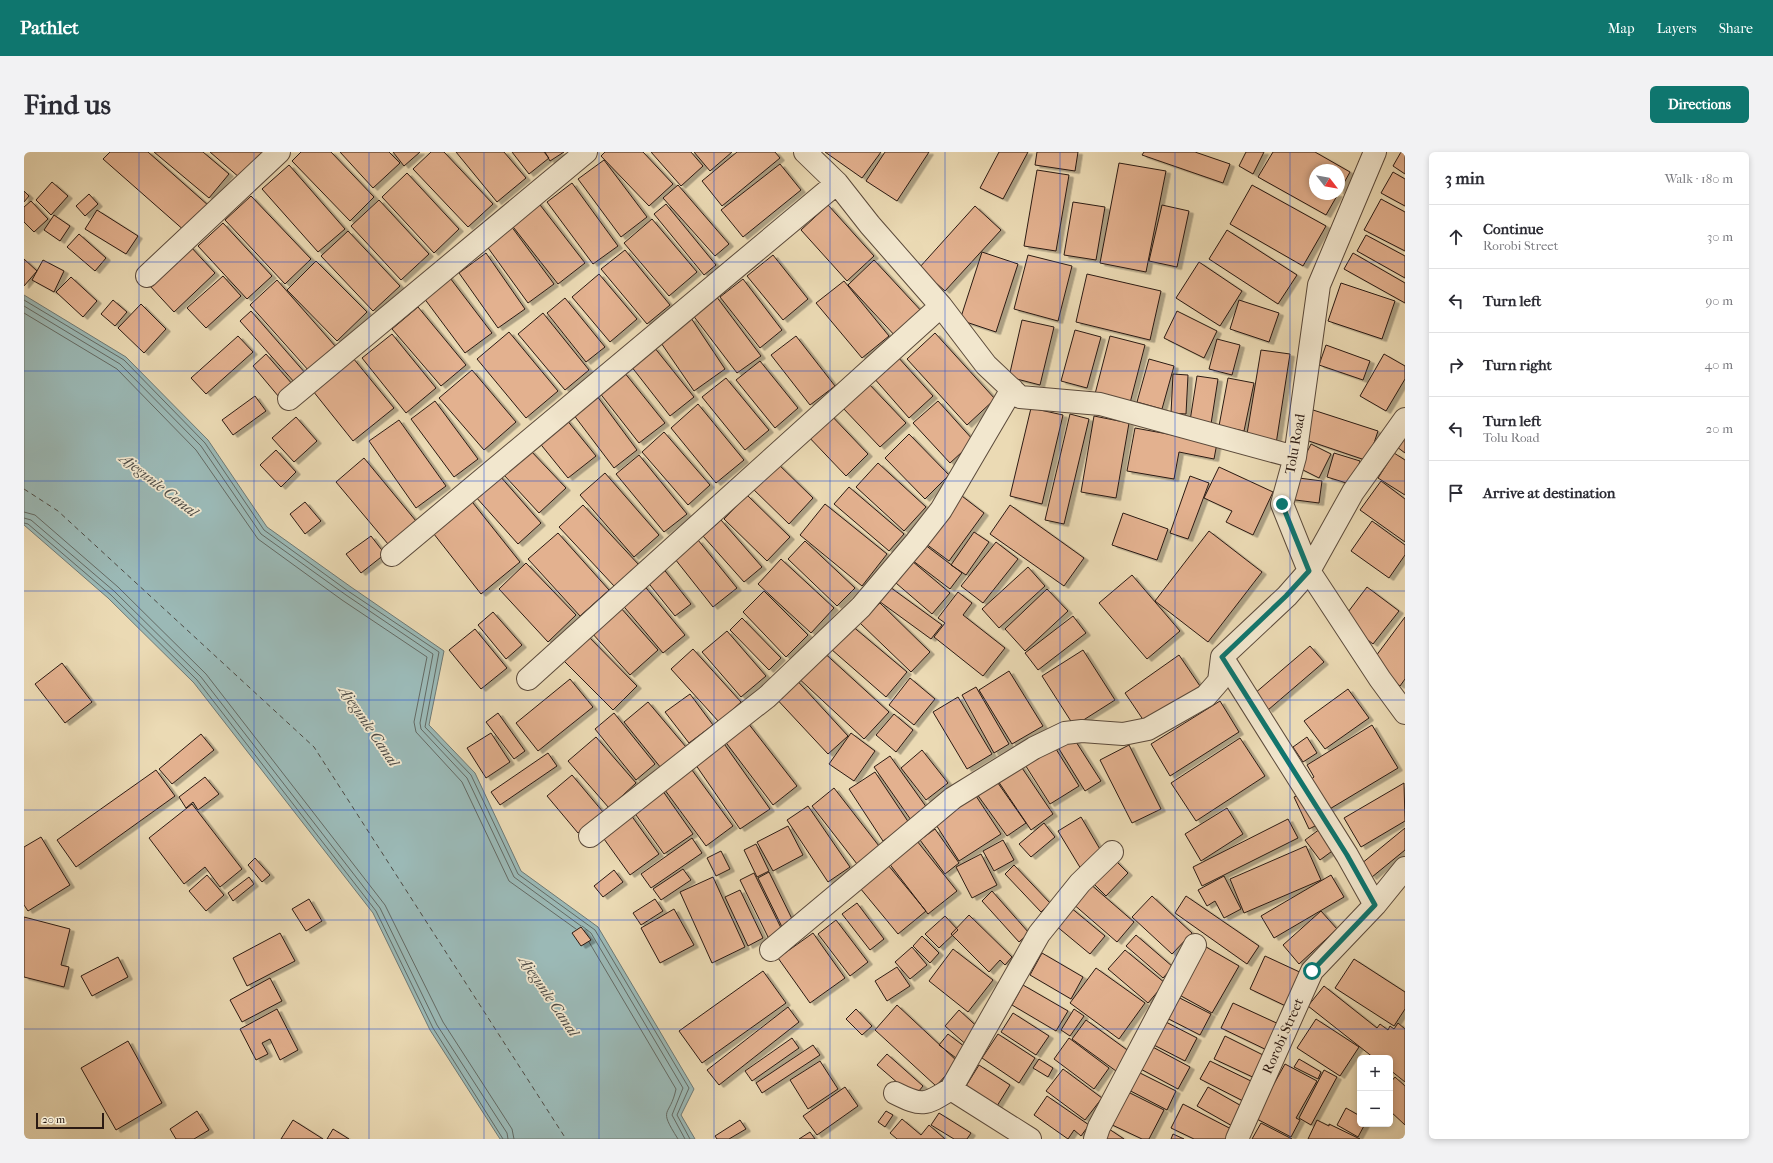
<!DOCTYPE html>
<meta charset="utf-8">
<style>
body{margin:0;font-family:"IM FELL French Canon",serif;background:#f2f2f3;color:#2b2b33}
.controls{position:absolute;right:12px;bottom:12px;display:grid;overflow:hidden;border-radius:6px;box-shadow:0 2px 6px #0003}
.controls button{width:36px;height:36px;display:grid;place-items:center;padding:0;border:0;border-bottom:1px solid #e1e1e2;background:#fff;color:#2b2b33;font:20px sans-serif}
.compass{position:absolute;left:1285px;top:12px;width:36px;height:36px;border-radius:50%;background:#fff;box-shadow:0 2px 6px #0003;rotate:121deg}
.scale{position:absolute;left:12px;bottom:10px;width:68px;box-sizing:border-box;padding-left:4px;border:2px solid #2b1a13;border-top:0;font-size:11px;line-height:14px;white-space:nowrap;color:#2b1a13;-webkit-text-stroke:3px #f2e7ce;paint-order:stroke}
.stop{position:absolute;width:12px;height:12px;margin:-9px;border:3px solid #0f766e;border-radius:50%;background:#fff}
.stop.end{background:#0f766e;border-color:#fff;box-shadow:0 1px 4px #0008}
.list{margin:0;padding:0;list-style:none}
h2{display:flex;justify-content:space-between;align-items:center;height:52px;margin:0;padding:0 16px;font-size:17px}
h2 small{font-size:13px;font-weight:400;color:#7c7c81}
.list li{display:grid;grid-template-columns:26px 1fr auto;gap:12px;align-items:center;box-sizing:border-box;height:64px;padding:0 16px;border-top:1px solid #e1e1e2}
.list b{display:block;font-size:15px;white-space:nowrap}
.list p{margin:0;font-size:13px;white-space:nowrap;color:#7c7c81}
.list em{font-size:13px;font-style:normal;color:#7c7c81}
.icon{flex:none;width:22px;height:22px;fill:none;stroke:currentColor;stroke-width:2;stroke-linecap:round;stroke-linejoin:round}
.map{position:relative;flex:none;width:1381px;height:987px;overflow:hidden;border-radius:6px}
header{display:flex;align-items:center;gap:24px;box-sizing:border-box;height:56px;padding:0 20px;background:#0f766e;color:#fff}
header strong{font-size:19px}
nav{display:flex;gap:22px;margin-inline-start:auto;font-size:14px}
.intro{display:flex;align-items:center;justify-content:space-between;box-sizing:border-box;height:96px;padding:0 24px}
h1{margin:0;font-size:28px}
.button{padding:10px 18px;border-radius:6px;background:#0f766e;color:#fff;font-size:14px;font-weight:700}
main{display:flex;gap:24px;padding:0 24px}
aside{flex:1;background:#fff;border-radius:6px;box-shadow:0 2px 6px #0003}
.map>svg:first-child{display:block}
.water{fill:#9bb9b6;stroke:#6e7975}
.lines{fill:none;stroke-linecap:round;stroke-linejoin:round}
.shore{stroke:#636a64;stroke-width:1}
.ferry{stroke:#4d4a44;stroke-width:1;stroke-dasharray:5 4;stroke-linecap:butt}
.building{fill:#e3b18f;stroke:#2b1a13;filter:url(#shadow)}
.minor-casing{stroke:#5b4a3b;stroke-width:24}
.minor{stroke:#f2e7ce;stroke-width:22}
.route{stroke:#0f766e;stroke-width:5}
.grid{fill:none;stroke:#1d4ed8;stroke-width:1;stroke-opacity:0.55}
.labels{text-anchor:middle;dominant-baseline:central;stroke-width:3.5;stroke-linejoin:round;paint-order:stroke}
.street-label{font-size:14px;fill:#2b1a13;stroke:#f2e7ce}
.water-label{font-size:15px;font-style:italic;fill:#4d4a44;stroke:#f2e7ce}
</style>
<header>
<strong>Pathlet</strong>
<nav><a>Map</a><a>Layers</a><a>Share</a></nav>
</header>
<div class="intro"><h1>Find us</h1><a class="button">Directions</a></div>
<main>
<div class="map">
<svg width="1381" height="987" viewBox="0 0 1381 987">
<defs>
<filter id="shadow"><feDropShadow dx="4.5" dy="2.5" stdDeviation="0" flood-color="#0004"/></filter>
</defs>
<rect width="100%" height="100%" fill="#ebdab4"/>
<filter id="stains"><feTurbulence type="fractalNoise" baseFrequency=".005" numOctaves="4"/><feColorMatrix values="0 0 0 0 .2 0 0 0 0 .09 0 0 0 0 .02 0 0 0 .5 -.17"/></filter>
<radialGradient id="worn" r=".72"><stop offset=".6" stop-color="#630" stop-opacity="0"/><stop offset="1" stop-color="#630" stop-opacity=".3"/></radialGradient>
<path class="water" d="M0,143L102,205L184,288L243,375L327,435L420,499L405,573L451,621L497,719L574,775L670,937L657,963L671,987H476L406,878L349,761L170,531L84,446L0,373Z"/>
<g class="lines">
<path class="shore" d="M0,148L100,208L181,291L240,378L324,439L415,500L401,575L447,623L494,722L571,778L665,936L653,963L666,987
M0,154L96,212L177,294L237,382L322,443L409,502L396,571L397,577L443,626L490,725L557,774
M0,161L93,217L172,298L234,387L318,448L403,505L390,570L392,580L438,630L485,729L552,777
M0,360L11,363L94,435L182,522L361,753L419,870L488,977L490,987
M0,366L7,368L90,439L177,525L356,756L413,873L483,981L484,987
M0,371L4,372L87,443L173,528L352,759L409,876L479,987
M558,774L567,781L659,936L648,963L661,987
M565,790L652,937C646,966 633,954 654,987"/>
<path class="ferry" d="M0,337L34,359L290,595L542,987"/>
</g>
<path class="building" d="M86,0H124L185,54L162,80L79,7Z
M130,0H179L205,22L185,46Z
M186,0H239L216,26Z
M277,0H307L350,45L326,69L268,9Z
M316,0H365L376,11L349,36Z
M369,0H396L380,14Z
M407,0H420L469,52L444,75L389,17Z
M432,0H480L502,26L473,50Z
M488,0H520L525,6L505,22Z
M521,0H540L526,9Z
M581,0H619L649,32L625,54L577,4Z
M627,0H667L679,14L657,34Z
M670,0H708L686,19Z
M713,0H751L756,6L698,54L678,29Z
M801,0H857L838,26Z
M861,0H905L873,49L842,29Z
M975,0H1004L979,47L956,36Z
M1013,0H1054L1051,19L1011,13Z
M1120,0H1171L1206,12L1199,31L1118,3Z
M1222,0H1240L1229,22L1215,14Z
M1249,0H1291L1326,20L1315,40V18H1291V42H1314L1302,63L1234,25Z
M1377,0H1381V22L1369,14Z
M580,8L623,65L597,85L554,27Z
M1095,11L1142,19L1122,120L1076,111Z
M756,12L777,38L719,85L697,58Z
M265,13L321,77L294,100L238,37Z
M1013,18L1045,23L1032,99L1000,94Z
M1369,20L1381,27V54L1357,41Z
M383,21L435,77L410,101L358,45Z
M28,30L44,44L27,63L12,48Z
M548,31L594,94L569,112L523,50Z
M654,33L705,92L691,104L639,46Z
M1228,33L1302,74L1279,114L1206,72Z
M0,39L5,44L0,50Z
M65,42L74,52L61,64L52,54Z
M227,44L287,107L261,132L201,68Z
M1357,47L1381,60V99L1340,78Z
M355,48L405,102L377,128L327,74Z
M7,49L24,67L10,80L0,70V55Z
M513,49L561,111L534,132L486,71Z
M1049,50L1081,55L1072,108L1040,103Z
M642,52L692,113L680,123L630,62Z
M804,53L850,104L823,129L777,78Z
M1138,53L1165,59L1153,115L1125,109Z
M951,54L977,78L921,139L895,116Z
M73,58L114,84L102,102L61,77Z
M30,63L46,74L36,89L20,78Z
M628,67L673,120L645,144L600,91Z
M199,71L248,124L223,147L174,94Z
M487,74L530,132L504,151L462,93Z
M1203,78L1273,123L1254,152L1185,107Z
M324,79L376,134L349,159L297,104Z
M55,82L82,106L71,119L43,95Z
M1342,83L1381,104V126L1333,99Z
M166,94L191,121L150,160L125,133Z
M601,98L646,153L623,172L577,117Z
M958,100L994,112L972,180L936,168Z
M462,101L501,157L474,176L435,121Z
M1329,101L1381,131V151L1320,117Z
M749,103L784,147L759,168L723,124Z
M1004,103L1048,114L1034,169L990,157Z
M0,107L13,119L0,134Z
M19,108L40,119L30,140L8,128Z
M850,108L900,162L873,186L824,133Z
M292,109L343,160L313,189L263,138Z
M1175,110L1218,139L1196,174L1152,146Z
M423,122L468,181L441,201L397,142Z
M575,122L613,167L586,190L548,145Z
M1063,122L1137,139L1126,188L1052,170Z
M199,124L217,144L182,176L163,156Z
M47,125L73,149L59,165L32,140Z
M719,127L758,178L736,196L696,145Z
M253,128L312,195L285,219L226,153Z
M820,129L865,184L838,206L792,151Z
M1317,131L1371,149L1358,187L1304,169Z
M692,144L737,204L713,221L668,162Z
M541,146L581,195L562,210L523,161Z
M89,148L103,160L91,174L77,162Z
M1215,148L1255,161L1245,190L1206,177Z
M117,152L142,177L120,201L94,176Z
M394,155L442,213L417,234L368,177Z
M227,159L282,222L271,231L216,169Z
M1153,159L1193,179L1180,206L1140,186Z
M519,161L565,218L541,238L494,182Z
M667,166L701,217L670,239L635,188Z
M998,168L1030,175L1016,233L985,225Z
M1051,178L1077,185L1063,236L1037,229Z
M485,180L534,239L502,266L453,207Z
M911,181L971,247L943,273L883,207Z
M368,182L412,236L382,261L338,206Z
M214,184L229,200L182,242L167,226Z
M772,184L811,234L786,253L747,203Z
M1086,184L1121,193L1106,251L1071,242Z
M1193,187L1216,193L1208,223L1185,217Z
M1302,193L1346,209L1339,228L1295,213Z
M630,195L670,245L646,264L607,214Z
M1237,198L1266,202L1252,292L1222,288Z
M242,202L269,233L255,245L229,214Z
M1360,202L1381,214V227L1362,259L1336,244Z
M873,204L909,244L885,266L849,225Z
M329,206L370,256L329,289L289,239Z
M1125,207L1150,214L1138,257L1113,250Z
M736,209L774,256L751,276L712,228Z
M448,218L492,270L460,298L415,246Z
M600,220L641,271L615,291L575,240Z
M1149,222L1164,223L1162,262L1147,261Z
M1173,224L1194,227L1187,272L1166,269Z
M702,226L745,278L721,298L678,245Z
M1204,226L1230,231L1220,279L1195,274Z
M844,231L882,271L856,295L818,255Z
M570,240L613,298L590,316L546,258Z
M231,244L242,259L209,283L198,268Z
M411,249L454,307L430,325L387,267Z
M914,249L950,289L926,311L889,271Z
M674,252L720,308L692,331L647,276Z
M1007,256L1039,263L1018,352L986,344Z
M1286,257L1354,279L1344,309L1276,286Z
M803,259L844,302L822,324L781,281Z
M1046,262L1065,267L1040,372L1021,368Z
M1070,264L1105,271L1092,346L1057,340Z
M272,265L293,289L270,310L248,286Z
M542,267L572,304L544,326L514,289Z
M375,268L422,334L392,356L345,289Z
M1111,276L1193,291L1190,307L1155,300L1150,327L1103,319Z
M640,280L686,333L664,353L618,300Z
M885,282L925,323L901,347L861,306Z
M1381,284V301L1373,295Z
M1287,292L1307,302L1295,326L1275,316Z
M252,298L272,320L257,335L236,313Z
M506,298L542,336L515,361L480,323Z
M1310,301L1336,309L1329,333L1303,325Z
M1370,301L1381,308V343L1354,326Z
M615,303L663,362L640,380L592,322Z
M340,306L392,369L364,392L312,330Z
M751,309L789,346L765,372L727,335Z
M854,311L902,355L880,379L832,335Z
M1195,315L1249,340L1229,383L1202,370L1208,359L1180,346Z
M581,321L635,383L610,405L556,343Z
M475,323L517,371L494,392L451,344Z
M1166,324L1185,331L1164,387L1146,381Z
M1267,325L1298,329L1295,351L1264,347Z
M1357,329L1381,347V390L1336,358Z
M825,335L880,382L865,399L810,352Z
M934,341L960,361L925,409L898,389Z
M723,343L766,385L743,409L700,367Z
M445,346L496,410L457,442L406,377Z
M281,350L297,369L281,382L266,362Z
M801,352L863,402L838,434L776,383Z
M559,353L615,413L591,435L535,375Z
M986,353L1060,406L1040,434L966,382Z
M1099,361L1144,377L1133,408L1088,393Z
M697,368L738,415L720,430L679,384Z
M1348,369L1381,393V403L1365,426L1327,399Z
M1185,379L1238,420L1184,490L1131,449Z
M950,380L965,390L942,423L927,413Z
M534,381L585,438L556,464L504,407Z
M347,384L361,402L337,421L322,402Z
M674,388L713,436L689,455L651,407Z
M781,389L831,436L813,454L764,407Z
M896,389L938,421L926,437L884,405Z
M972,390L994,407L959,451L937,434Z
M882,404L926,441L908,462L865,425Z
M757,407L810,456L787,481L734,432Z
M502,411L552,463L524,490L475,437Z
M638,415L667,452L651,464L622,428Z
M1004,415L1021,434L975,476L958,457Z
M1108,423L1156,479L1123,507L1075,451Z
M859,430L918,473L907,487L848,444Z
M618,431L661,483L639,501L596,450Z
M1343,435L1375,459L1349,492L1318,468Z
M1023,437L1044,459L1001,499L981,477Z
M740,439L784,483L762,505L719,460Z
M934,440L948,451L939,463L981,496L959,524L910,485L921,471L914,466Z
M856,451L906,500L887,520L836,471Z
M596,455L634,498L606,523L567,480Z
M469,460L498,493L482,507L454,473Z
M1049,464L1062,481L1014,518L1001,501Z
M1381,465V527L1376,534L1346,512Z
M718,466L757,506L745,518L706,478Z
M827,473L883,520L862,545L807,497Z
M451,477L483,516L457,537L425,498Z
M703,479L742,524L717,545L678,500Z
M561,481L613,534L589,558L537,506Z
M1286,494L1300,510L1244,558L1230,542Z
M669,497L717,550L695,570L647,517Z
M796,497L865,560L840,587L771,523Z
M1059,498L1091,548L1050,574L1018,524Z
M1155,503L1176,534L1122,572L1101,541Z
M38,511L68,550L41,571L11,532Z
M985,519L1019,574L988,592L955,538Z
M768,523L824,584L804,602L748,542Z
M886,526L911,547L890,573L865,553Z
M546,527L569,555L514,599L492,571Z
M952,535L985,592L970,601L938,543Z
M1324,537L1345,566L1301,597L1280,569Z
M666,542L689,573L665,591L641,560Z
M934,545L968,602L943,617L909,560Z
M1196,549L1215,580L1146,624L1127,592Z
M624,550L662,595L637,616L600,570Z
M474,561L501,599L490,607L462,570Z
M590,561L631,612L612,628L571,577Z
M870,562L889,578L872,600L852,583Z
M720,566L773,634L749,653L697,584Z
M1348,573L1374,616L1304,658L1286,628L1290,625L1283,613Z
M467,581L486,610L462,626L443,596Z
M827,581L851,599L830,629L805,612Z
M177,582L190,598L148,632L135,617Z
M1047,582L1077,629L1061,639L1032,592Z
M572,585L612,631L585,656L544,609Z
M1283,585L1293,601L1279,610L1269,595Z
M696,586L746,657L716,677L667,606Z
M1216,586L1241,624L1172,669L1147,631Z
M1027,589L1055,634L1026,652L998,608Z
M1105,593L1137,657L1108,671L1076,608Z
M898,598L924,631L902,648L877,616Z
M524,601L533,614L476,653L467,640Z
M866,604L903,656L887,668L850,615Z
M994,610L1029,662L1007,678L972,626Z
M665,614L709,674L682,694L638,634Z
M132,618L151,644L52,715L33,688Z
M851,620L885,671L859,689L825,637Z
M548,623L579,660L554,681L523,644Z
M969,624L1002,671L983,684L950,638Z
M181,625L195,642L174,658L169,650L162,656L155,645Z
M1380,631L1381,669L1337,695L1320,666Z
M636,635L669,682L640,702L607,656Z
M810,636L855,694L833,712L788,654Z
M950,641L977,682L935,709L909,668Z
M1278,642L1293,673L1285,677L1270,645Z
M168,652L218,717L196,735L181,715L160,732L125,686Z
M784,654L826,715L804,730L763,668Z
M1203,656L1219,682L1177,709L1161,682Z
M604,659L635,702L606,723L575,680Z
M1057,665L1080,704L1057,717L1034,679Z
M1264,667L1274,686L1178,734L1169,715Z
M1020,671L1031,685L1007,705L995,692Z
M764,674L779,703L749,719L733,690Z
M1300,674L1315,694L1296,708L1281,688Z
M1381,676V698L1348,725L1337,712Z
M911,677L935,711L921,722L896,688Z
M889,684L933,739L904,762L861,706Z
M17,685L46,733L4,759L0,753V695Z
M668,686L678,701L627,736L617,722Z
M979,688L990,708L970,719L959,699Z
M732,692L745,719L733,725L720,698Z
M1282,694L1297,728L1220,761L1206,727Z
M697,699L706,717L692,724L683,706Z
M957,702L973,733L948,746L932,715Z
M1088,705L1104,721L1082,744L1066,728Z
M231,706L246,723L238,730L224,713Z
M864,713L902,759L874,782L836,736Z
M990,713L1026,751L1017,760L981,722Z
M659,717L667,728L637,748L629,737Z
M590,718L599,730L579,745L570,734Z
M745,720L771,773L760,779L734,726Z
M730,721L759,780L745,787L716,728Z
M183,723L200,743L182,759L165,739Z
M1307,723L1320,745L1250,786L1237,764Z
M1200,724L1217,757L1200,766L1191,749L1183,754L1174,738Z
M225,725L230,732L209,749L204,741Z
M689,725L721,795L688,811L656,740Z
M1065,731L1110,770L1093,790L1048,751Z
M716,738L739,786L724,794L701,745Z
M968,739L1005,781L995,790L958,749Z
M1128,744L1168,781L1148,802L1108,765Z
M1162,744L1235,794L1223,812L1151,761Z
M285,747L298,769L282,779L268,757Z
M631,747L639,759L617,773L609,761Z
M833,751L860,787L846,798L818,762Z
M1046,755L1081,784L1066,802L1031,773Z
M650,757L670,793L636,811L617,776Z
M1297,759L1313,777L1275,812L1259,793Z
M945,763L988,805L981,813L976,808L965,820L927,782Z
M921,764L934,778L915,796L901,782Z
M0,765L46,777L37,813L45,815L40,835L0,825Z
M812,768L844,810L826,824L794,782Z
M557,775L567,788L557,794L548,781Z
M256,781L271,809L223,834L209,806Z
M789,781L821,826L786,851L754,806Z
M1112,783L1149,815L1139,826L1102,794Z
M898,784L915,801L906,811L889,794Z
M1177,792L1215,814L1188,861L1150,840Z
M888,795L903,813L886,827L871,810Z
M929,797L969,828L944,860L905,829Z
M1101,798L1141,831L1124,851L1084,817Z
M1018,801L1059,825L1047,847L1006,823Z
M1241,804L1282,823L1266,856L1226,837Z
M94,805L104,825L68,844L57,824Z
M1330,807L1381,840V857L1370,874L1311,836Z
M873,815L886,834L863,849L851,829Z
M1072,816L1121,851L1095,887L1046,851Z
M739,819L762,851L678,911L655,879Z
M246,826L258,849L218,870L206,848Z
M999,833L1044,859L1032,879L988,853Z
M1300,834L1353,876L1356,872L1364,878L1366,874L1370,877L1374,871L1381,877V930L1366,918V906H1350L1284,854Z
M1146,841L1187,862L1176,883L1135,862Z
M1209,851L1259,874L1247,900L1197,876Z
M873,853L934,910L912,934L851,878Z
M764,855L775,870L695,933L683,918Z
M253,857L274,898L256,908L246,887L238,891L244,902L232,908L216,877Z
M832,857L848,874L838,883L822,867Z
M1050,857L1060,864L1046,884L1037,878Z
M935,858L959,880L945,895L921,874Z
M989,861L1025,884L1012,903L977,880Z
M1292,867L1335,895L1316,924L1273,896Z
M1062,868L1106,900L1092,919L1048,887Z
M1138,868L1173,886L1161,909L1126,891Z
M924,882L941,895L932,906L915,893Z
M974,882L1011,906L995,931L958,906Z
M1201,884L1245,906L1235,928L1190,907Z
M768,886L775,896L728,929L721,919Z
M1045,886L1085,916L1070,937L1030,907Z
M104,889L138,951L92,978L57,916Z
M1123,892L1166,915L1154,937L1111,914Z
M789,893L796,903L738,941L732,931Z
M863,902L899,934L890,945L853,913Z
M1015,907L1029,916L1024,925L1009,916Z
M1275,907L1297,920L1294,927L1270,915Z
M796,909L814,937L784,957L766,928Z
M1186,909L1233,932L1223,951L1176,927Z
M1261,912L1293,929L1272,966L1276,968L1267,985L1231,966Z
M955,913L986,933L973,954L942,934Z
M1039,917L1078,946L1061,968L1022,939Z
M1108,917L1152,939L1143,958L1099,935Z
M1300,918L1313,925L1287,973L1275,966Z
M1371,925L1381,934V973L1366,959V931Z
M821,935L834,954L793,983L779,964Z
M1184,935L1221,956L1210,975L1173,954Z
M1100,938L1140,958L1125,987H1118L1084,971Z
M1023,944L1065,973L1057,984L1050,978L1044,987L1010,963Z
M1159,952L1211,979L1208,987H1170L1147,976Z
M1322,956L1336,964V972H1341L1334,985L1313,973Z
M173,959L185,978L170,987H152L146,977Z
M862,959L869,963L861,975L854,970Z
M915,961L947,981L943,987H930L907,973Z
M878,967L897,983L905,973L921,987H873L866,981Z
M269,968L299,987H257Z
M716,968L722,977L705,987H693L691,984Z
M1293,968L1305,974V972L1336,987H1284Z
M1237,971L1268,987H1228Z
M309,977L325,987H303Z
M1085,977L1100,987H1079Z
M786,980L791,987H775Z
M1149,982L1160,987H1147Z"/>
<g class="lines">
<defs>
<path id="minor" d="M781,0L813,31L846,73L917,154L962,213L996,245L1076,252L1271,305
M1351,0L1295,133L1271,305L1258,352L1285,419L1356,527L1381,561
M123,124L255,0
M265,247L562,0
M368,403L813,31
M1198,505L1323,703L1351,753
M504,527L917,154
M566,684L743,545L837,455L892,390L917,358L988,237
M747,798L929,646L1010,596L1041,581L1058,579L1099,582L1124,577L1182,544L1195,529L1198,505L1263,444L1285,419L1329,340L1381,267
M927,937L1015,782L1056,731L1088,700
M871,941C899,955 901,953 927,937L1006,987
M1071,987L1075,975L1171,793
M1213,987L1288,819L1351,753L1381,716"/>
</defs>
<use href="#minor" class="minor-casing"/>
<use href="#minor" class="minor"/>
</g>
<g class="lines">
<path class="route" d="M1258,352L1285,419L1262,444L1198,505L1323,703L1351,753L1288,819"/>
</g>
<path class="grid" d="M115,0V987M230,0V987M345,0V987M460,0V987M575,0V987M690,0V987M806,0V987M921,0V987M1036,0V987M1151,0V987M1266,0V987M0,110H1381M0,219H1381M0,329H1381M0,439H1381M0,548H1381M0,658H1381M0,768H1381M0,877H1381"/>
<g class="labels">
<g class="street-label">
<text transform="translate(1271 292) rotate(-80)">Tolu Road</text>
<text transform="translate(1259 884) rotate(-66)">Rorobi Street</text>
</g>
<g class="water-label">
<text transform="translate(135 333) rotate(38)">Ajegunle Canal</text>
<text transform="translate(345 574) rotate(56)">Ajegunle Canal</text>
<text transform="translate(525 844) rotate(56)">Ajegunle Canal</text>
</g>
</g>
<rect width="100%" height="100%" filter="url(#stains)"/>
<rect width="100%" height="100%" fill="url(#worn)"/>
</svg>
<div class="controls">
<button>+</button>
<button>−</button>
</div>
<svg class="compass" viewBox="-18 -18 36 36"><path d="M0-13l5 13h-10z" fill="#e53935"/><path d="M0 13l5-13h-10z" fill="#7c7c81"/></svg>
<div class="scale">20 m</div>
<div class="stop" style="left:1288px;top:819px"></div>
<div class="stop end" style="left:1258px;top:352px"></div>
</div>
<aside>
<h2>3 min<small>Walk · 180 m</small></h2>
<ul class="list">
<li><svg class="icon" aria-label="ahead" viewBox="0 0 24 24"><path d="M12 20V5M6 11l6-6 6 6"/></svg><div><b>Continue</b><p>Rorobi Street</p></div><em>30 m</em></li>
<li><svg class="icon" aria-label="left" viewBox="0 0 24 24"><path d="M17 20v-9H6M10 6l-5 5 5 5"/></svg><div><b>Turn left</b></div><em>90 m</em></li>
<li><svg class="icon" aria-label="right" viewBox="0 0 24 24"><path d="M7 20v-9h11M14 6l5 5-5 5"/></svg><div><b>Turn right</b></div><em>40 m</em></li>
<li><svg class="icon" aria-label="left" viewBox="0 0 24 24"><path d="M17 20v-9H6M10 6l-5 5 5 5"/></svg><div><b>Turn left</b><p>Tolu Road</p></div><em>20 m</em></li>
<li><svg class="icon" aria-label="arrive" viewBox="0 0 24 24"><path d="M6 21V4h12l-3 4 3 4H6"/></svg><div><b>Arrive at destination</b></div></li>
</ul>
</aside>
</main>
